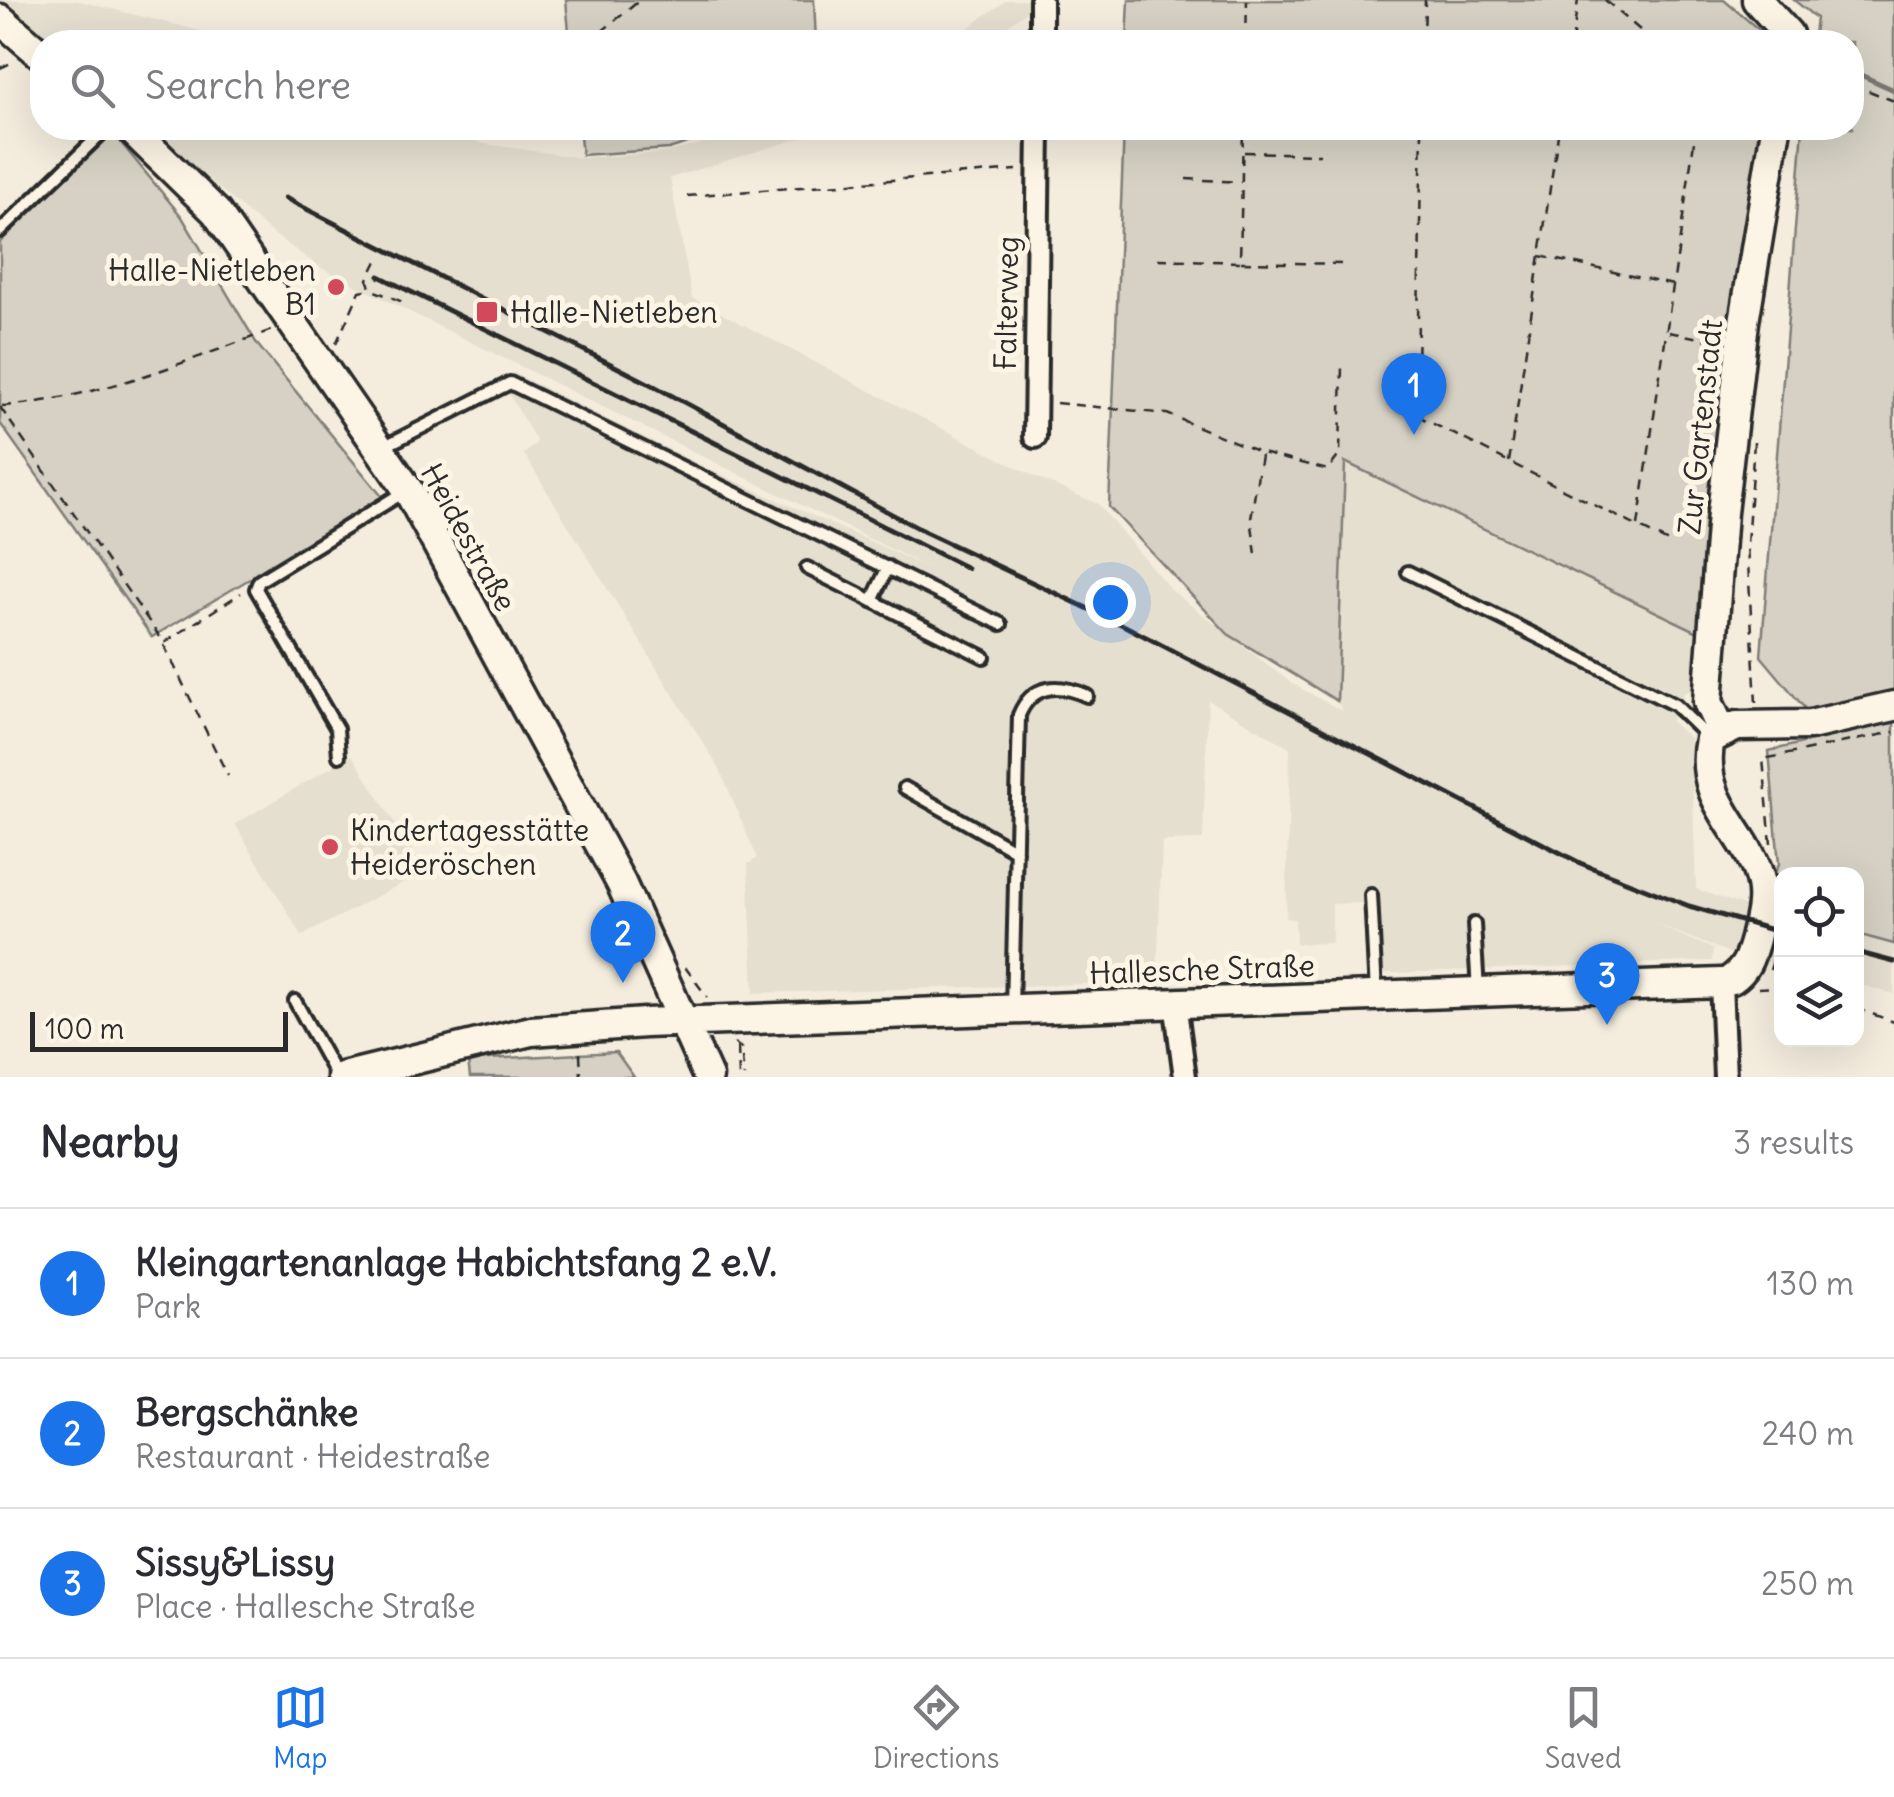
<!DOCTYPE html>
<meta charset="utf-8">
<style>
body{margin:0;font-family:Delius,sans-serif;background:#f2f2f3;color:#2b2b33}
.controls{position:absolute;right:30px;bottom:30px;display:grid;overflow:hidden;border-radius:20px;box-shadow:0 10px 40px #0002}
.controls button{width:90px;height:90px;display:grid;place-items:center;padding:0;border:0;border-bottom:2px solid #e1e1e2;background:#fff;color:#2b2b33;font:50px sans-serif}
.scale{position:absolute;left:30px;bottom:25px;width:258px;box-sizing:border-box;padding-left:10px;border:5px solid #2b2b2b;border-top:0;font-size:28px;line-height:35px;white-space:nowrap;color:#2b2b2b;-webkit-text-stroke:8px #fcf5e5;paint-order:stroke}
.you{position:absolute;left:1110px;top:602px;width:35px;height:35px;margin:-25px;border:8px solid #fff;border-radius:50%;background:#1a73e8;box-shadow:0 0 0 15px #1a73e833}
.badge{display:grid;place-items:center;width:65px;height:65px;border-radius:50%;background:#1a73e8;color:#fff;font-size:32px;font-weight:700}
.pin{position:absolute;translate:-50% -82px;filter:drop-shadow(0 2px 5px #0008)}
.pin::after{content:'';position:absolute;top:52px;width:35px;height:30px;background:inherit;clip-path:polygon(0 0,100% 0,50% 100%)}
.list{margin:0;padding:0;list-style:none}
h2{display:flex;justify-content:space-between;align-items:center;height:130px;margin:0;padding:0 40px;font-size:42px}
h2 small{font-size:32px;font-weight:400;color:#7c7c81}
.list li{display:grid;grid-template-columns:65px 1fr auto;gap:30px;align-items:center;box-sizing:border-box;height:150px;padding:0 40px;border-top:2px solid #e1e1e2}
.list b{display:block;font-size:38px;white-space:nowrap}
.list p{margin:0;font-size:32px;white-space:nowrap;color:#7c7c81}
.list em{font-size:32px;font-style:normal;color:#7c7c81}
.icon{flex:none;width:55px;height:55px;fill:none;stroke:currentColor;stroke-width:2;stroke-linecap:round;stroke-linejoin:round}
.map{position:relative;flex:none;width:1894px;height:1077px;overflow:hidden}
.search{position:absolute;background:#fff;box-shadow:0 10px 40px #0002;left:30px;right:30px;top:30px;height:110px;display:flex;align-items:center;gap:25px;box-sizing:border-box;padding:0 35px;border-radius:40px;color:#7c7c81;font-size:38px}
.sheet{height:580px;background:#fff}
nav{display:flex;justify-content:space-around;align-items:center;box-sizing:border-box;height:140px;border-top:2px solid #e1e1e2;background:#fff;font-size:28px;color:#7c7c81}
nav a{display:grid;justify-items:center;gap:5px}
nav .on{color:#1a73e8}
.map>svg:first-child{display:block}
.built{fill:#e5dfd0}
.green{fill:#d6d1c4;stroke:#807e78;stroke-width:2.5}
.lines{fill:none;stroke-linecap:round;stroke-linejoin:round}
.stream{stroke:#7a7771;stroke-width:5}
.lane-casing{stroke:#2b2b2b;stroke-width:18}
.street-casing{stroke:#2b2b2b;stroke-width:28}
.secondary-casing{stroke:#2b2b2b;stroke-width:35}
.path{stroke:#2b2b2b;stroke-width:2.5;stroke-dasharray:10 8;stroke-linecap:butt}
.lane{stroke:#fcf5e5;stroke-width:10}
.street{stroke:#fcf5e5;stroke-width:20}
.secondary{stroke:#fcf5e5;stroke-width:28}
.rail{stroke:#2b2b2b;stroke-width:5}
.poi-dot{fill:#d1495b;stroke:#fcf5e5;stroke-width:4}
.labels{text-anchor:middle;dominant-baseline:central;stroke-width:10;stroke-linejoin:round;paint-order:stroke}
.poi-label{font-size:30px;fill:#2b2b2b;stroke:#fcf5e5;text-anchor:start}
.street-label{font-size:30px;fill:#2b2b2b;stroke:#fcf5e5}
</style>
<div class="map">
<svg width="1894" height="1077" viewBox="0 0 1894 1077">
<rect width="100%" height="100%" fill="#f4edde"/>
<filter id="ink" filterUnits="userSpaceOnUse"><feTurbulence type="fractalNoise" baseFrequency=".01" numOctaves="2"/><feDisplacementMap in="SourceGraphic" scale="20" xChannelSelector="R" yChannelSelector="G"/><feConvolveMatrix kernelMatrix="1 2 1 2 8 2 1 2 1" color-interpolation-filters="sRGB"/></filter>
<g filter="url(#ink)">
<path class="built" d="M0,0H75L245,42L42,43L0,7Z
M1007,0H1033V6L986,42H948Z
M148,128H440L485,144L582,158L665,153L763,128H833L670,178L692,298L1035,477L1098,504L1171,590L1290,682L1342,711L1337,701L1344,461L1698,632L1694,691L1684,692L1671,721L1691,739L1696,889L1761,912L1781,914V965L1737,956L1650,922L1713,949L1712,961L1367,974L1362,903L1332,904V943L1296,944L1295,919L1286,918L1290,748L1208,700L1203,840L1162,841L1157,982L754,993L748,864L757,858L720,770L524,454L537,442L507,391L514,373L700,465L927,567L321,268L273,234Z
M352,755L425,871L302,936L235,824Z
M1856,934L1894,944V994L1857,984Z"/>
<path class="green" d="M566,0H814L816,42H570Z
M1129,0H1724L1765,35L1768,42H1127Z
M1794,0H1894V691L1807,711L1761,656L1803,128H1852V42H1813L1816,18Z
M579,128H732L669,149L582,155Z
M1124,128H1761L1725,343L1698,632L1345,462L1337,701L1228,634L1109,507Z
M113,133L182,217L257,344L384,499L152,637L0,423V242Z
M1894,721V944L1857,934L1856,874H1782L1781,914L1775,912L1770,883L1779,864L1769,751Z
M616,1052L634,1077H470L468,1060Z"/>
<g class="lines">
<path class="stream" d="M1852,71L1894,90"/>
<defs>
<path id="lane" d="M0,231L107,128
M381,448L510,383L1001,624
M807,568L984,657
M1408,572L1675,705L1710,739
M872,601L888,567
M339,756L337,729L256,589L259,581L404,492
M905,788L1016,851
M1371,895L1376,994
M1474,924L1478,991
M295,1001L337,1077
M1012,1009L1019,715C1032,684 1058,683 1087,696"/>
<path id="street" d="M1041,42V0
M1035,437L1039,128
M1175,1002L1185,1077
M1725,1077L1721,983L1732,979"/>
<path id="secondary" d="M1757,0L1788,34L1789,42
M0,19L42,55
M130,128L216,212L408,490L621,883L708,1077
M1722,732L1708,702L1722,513L1744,322L1776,128
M1732,979C1747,969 1750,956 1755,939C1759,921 1765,903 1761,884C1750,831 1696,805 1710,739L1737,726L1810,725L1894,706
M342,1077L531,1031L645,1023L1721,983"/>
</defs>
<use href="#lane" class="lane-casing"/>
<use href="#street" class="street-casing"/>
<use href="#secondary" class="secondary-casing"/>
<path class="path" d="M1605,0L1654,42
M601,32L640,0
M1246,42L1247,0
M1424,42L1425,0
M1572,42L1578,0
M0,68L13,62
M1852,84L1894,101
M1422,128L1416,415L1674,545
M1244,152L1320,154
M1186,179L1241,182
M687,196L1017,170
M1540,256L1673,285
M1158,259L1240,262L1243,128
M377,261L368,279L370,289L408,304
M1241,262L1343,264
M1669,332L1720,342
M336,344L360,291L370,289
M1056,403L1167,414L1262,453L1328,470L1340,454L1342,366
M2,406C96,399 184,362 272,330
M0,407L164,643L241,593
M1754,442L1747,545L1756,703
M1509,462L1559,128
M1638,526L1696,128
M1256,554L1251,518L1261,455
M164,645L228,776
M1822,747L1894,732
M1771,844L1763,759L1814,749
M685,967L707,997
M1770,970L1775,955
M1758,988L1782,987
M1856,1008L1894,1022
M734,1043L741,1048L744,1077
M738,1048L739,1077
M580,1053L581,1077"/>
<use href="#lane" class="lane"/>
<use href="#street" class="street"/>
<use href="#secondary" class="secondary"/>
<path class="rail" d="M285,198L652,385L925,532L1125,626L1580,863L1689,906L1782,933
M379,276L967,568
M1856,952L1894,962"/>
</g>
</g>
<g class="poi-dot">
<circle cx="336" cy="287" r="10"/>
<rect x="475" y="300" width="24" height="24" rx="5"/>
<circle cx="330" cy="847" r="10"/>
</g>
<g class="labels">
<g class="poi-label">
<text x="316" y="270" text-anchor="end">Halle-Nietleben<tspan x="316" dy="34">B1</tspan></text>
<text x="510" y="312">Halle-Nietleben</text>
<text x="350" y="830">Kindertagesstätte<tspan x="350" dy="34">Heideröschen</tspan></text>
</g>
<g class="street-label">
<text transform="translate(1006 303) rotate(-89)">Falterweg</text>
<text transform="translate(1700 427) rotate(-84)">Zur Gartenstadt</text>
<text transform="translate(469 537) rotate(61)">Heidestraße</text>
<text transform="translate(1202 969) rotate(-2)">Hallesche Straße</text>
</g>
</g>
</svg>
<div class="controls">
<button><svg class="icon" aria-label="locate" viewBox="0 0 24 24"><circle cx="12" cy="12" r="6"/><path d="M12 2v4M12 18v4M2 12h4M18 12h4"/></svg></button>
<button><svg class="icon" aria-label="layers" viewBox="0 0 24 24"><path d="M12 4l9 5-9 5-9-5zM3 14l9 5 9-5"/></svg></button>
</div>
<div class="scale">100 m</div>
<div class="you"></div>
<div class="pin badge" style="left:1414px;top:435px">1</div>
<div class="pin badge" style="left:623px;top:983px">2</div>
<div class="pin badge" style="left:1607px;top:1025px">3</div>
<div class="search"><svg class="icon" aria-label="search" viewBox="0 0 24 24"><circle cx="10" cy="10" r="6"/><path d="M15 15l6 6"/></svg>Search here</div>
</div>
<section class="sheet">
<h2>Nearby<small>3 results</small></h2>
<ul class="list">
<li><span class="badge">1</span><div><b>Kleingartenanlage Habichtsfang 2 e.V.</b><p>Park</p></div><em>130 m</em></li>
<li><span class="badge">2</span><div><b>Bergschänke</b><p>Restaurant · Heidestraße</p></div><em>240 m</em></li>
<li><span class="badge">3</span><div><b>Sissy&amp;Lissy</b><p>Place · Hallesche Straße</p></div><em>250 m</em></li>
</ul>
</section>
<nav>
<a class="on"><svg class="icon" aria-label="map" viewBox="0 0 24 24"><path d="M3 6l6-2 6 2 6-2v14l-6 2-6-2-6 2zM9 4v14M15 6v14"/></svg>Map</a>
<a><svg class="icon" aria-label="directions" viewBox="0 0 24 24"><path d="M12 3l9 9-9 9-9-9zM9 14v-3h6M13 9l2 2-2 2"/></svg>Directions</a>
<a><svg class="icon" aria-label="saved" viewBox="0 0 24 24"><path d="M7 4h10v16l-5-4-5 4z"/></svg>Saved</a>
</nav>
